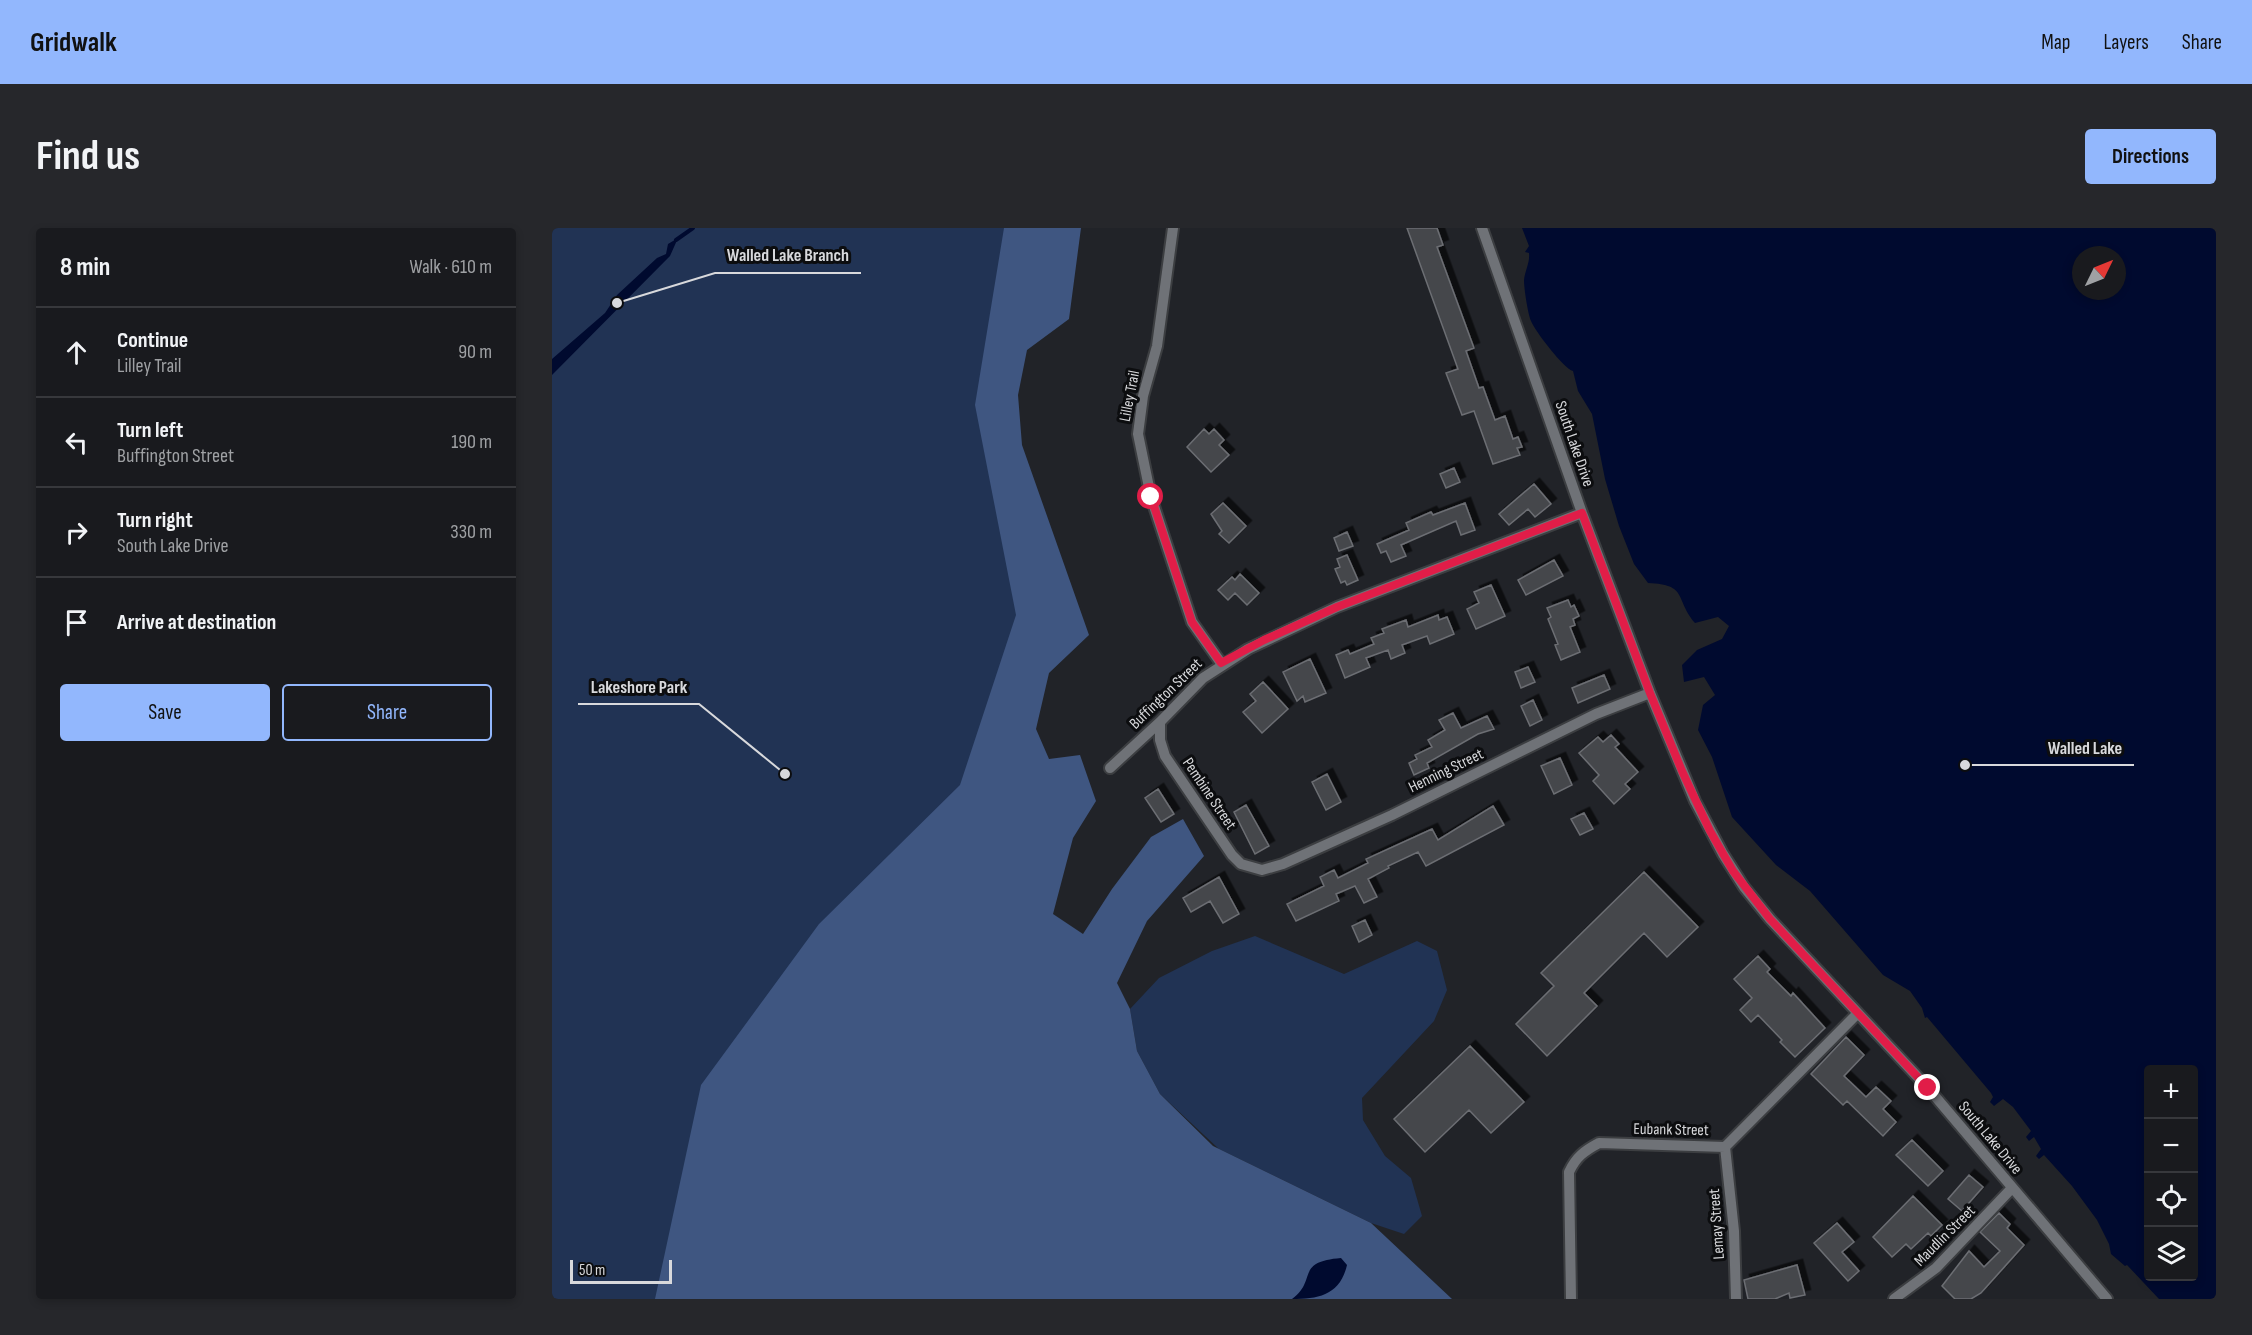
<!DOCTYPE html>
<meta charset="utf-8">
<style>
body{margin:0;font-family:"Sofia Sans Condensed",sans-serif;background:#26272b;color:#f1f3f6}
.controls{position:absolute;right:18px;bottom:18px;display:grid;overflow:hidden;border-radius:6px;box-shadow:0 3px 9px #0003}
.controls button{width:54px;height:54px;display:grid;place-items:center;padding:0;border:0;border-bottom:2px solid #37383c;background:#191a1e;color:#f1f3f6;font:30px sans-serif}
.compass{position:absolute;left:1520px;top:18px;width:54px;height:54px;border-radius:50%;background:#191a1e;box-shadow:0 3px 9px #0003;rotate:47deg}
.scale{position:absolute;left:18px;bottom:15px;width:102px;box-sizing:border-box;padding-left:6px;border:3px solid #d8d9dc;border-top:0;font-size:16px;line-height:21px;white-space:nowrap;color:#d8d9dc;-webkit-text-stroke:4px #0c0d0f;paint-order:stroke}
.stop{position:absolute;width:18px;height:18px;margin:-14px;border:4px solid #e11d48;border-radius:50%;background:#fff}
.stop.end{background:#e11d48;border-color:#fff;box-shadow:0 2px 6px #0008}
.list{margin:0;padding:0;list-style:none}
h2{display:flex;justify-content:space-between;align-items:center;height:78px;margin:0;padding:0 24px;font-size:26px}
h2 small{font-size:20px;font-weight:400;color:#9fa1a4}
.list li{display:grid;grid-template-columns:39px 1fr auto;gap:18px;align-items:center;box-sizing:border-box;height:90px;padding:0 24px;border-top:2px solid #37383c}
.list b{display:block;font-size:22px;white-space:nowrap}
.list p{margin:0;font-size:20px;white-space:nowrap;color:#9fa1a4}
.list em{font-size:20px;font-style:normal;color:#9fa1a4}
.actions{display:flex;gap:12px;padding:18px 24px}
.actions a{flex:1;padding:14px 0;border:2px solid #92b7fd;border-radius:6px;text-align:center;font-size:21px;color:#92b7fd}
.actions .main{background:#92b7fd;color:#111}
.icon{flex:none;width:33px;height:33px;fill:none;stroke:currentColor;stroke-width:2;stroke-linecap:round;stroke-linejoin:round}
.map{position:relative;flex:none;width:1664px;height:1071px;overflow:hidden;border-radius:6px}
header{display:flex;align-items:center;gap:36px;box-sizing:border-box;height:84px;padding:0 30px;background:#92b7fd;color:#111}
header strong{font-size:28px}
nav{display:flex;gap:33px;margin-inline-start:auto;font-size:21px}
.intro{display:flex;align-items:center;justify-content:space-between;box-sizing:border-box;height:144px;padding:0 36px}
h1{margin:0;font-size:42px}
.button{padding:15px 27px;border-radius:6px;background:#92b7fd;color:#111;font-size:21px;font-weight:700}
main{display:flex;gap:36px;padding:0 36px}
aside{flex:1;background:#191a1e;border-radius:6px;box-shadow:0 3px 9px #0003}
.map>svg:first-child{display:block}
.green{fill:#213354}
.forest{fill:#3f5681}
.water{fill:#000a2f;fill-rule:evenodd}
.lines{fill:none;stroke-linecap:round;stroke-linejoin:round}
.stream{stroke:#000a2f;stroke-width:4}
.building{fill:#45474c;stroke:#6c6e73;stroke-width:1.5;filter:url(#shadow)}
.street-casing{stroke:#3c3e41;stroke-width:14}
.street{stroke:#6f7277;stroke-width:10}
.route{stroke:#e11d48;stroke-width:8}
.labels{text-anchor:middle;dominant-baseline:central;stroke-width:6;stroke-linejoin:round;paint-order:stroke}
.street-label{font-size:16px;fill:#d8d9dc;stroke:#0c0d0f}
.leader{fill:none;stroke:#d8d9dc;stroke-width:2}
.callout-dot{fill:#d8d9dc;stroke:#0c0d0f;stroke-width:2}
.callout-label{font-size:18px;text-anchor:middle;font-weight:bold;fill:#d8d9dc;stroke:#0c0d0f;stroke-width:6;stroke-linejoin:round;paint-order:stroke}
</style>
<header>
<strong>Gridwalk</strong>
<nav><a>Map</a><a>Layers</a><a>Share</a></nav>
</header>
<div class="intro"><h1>Find us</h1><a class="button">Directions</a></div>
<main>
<aside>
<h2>8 min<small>Walk · 610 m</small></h2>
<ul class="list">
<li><svg class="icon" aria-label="ahead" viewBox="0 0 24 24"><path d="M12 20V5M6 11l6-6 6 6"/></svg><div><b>Continue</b><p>Lilley Trail</p></div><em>90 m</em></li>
<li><svg class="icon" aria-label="left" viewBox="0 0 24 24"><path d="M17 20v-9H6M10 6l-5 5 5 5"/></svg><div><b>Turn left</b><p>Buffington Street</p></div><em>190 m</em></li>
<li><svg class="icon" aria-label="right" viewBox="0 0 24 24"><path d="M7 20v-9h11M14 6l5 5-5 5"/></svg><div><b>Turn right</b><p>South Lake Drive</p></div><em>330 m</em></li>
<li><svg class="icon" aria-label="arrive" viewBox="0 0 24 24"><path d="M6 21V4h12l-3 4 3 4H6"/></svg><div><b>Arrive at destination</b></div></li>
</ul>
<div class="actions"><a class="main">Save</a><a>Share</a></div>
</aside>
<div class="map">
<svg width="1664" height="1071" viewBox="0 0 1664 1071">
<defs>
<filter id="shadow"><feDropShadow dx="5.5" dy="-5.5" stdDeviation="0" flood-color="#0009"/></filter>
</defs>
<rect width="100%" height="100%" fill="#212328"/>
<path class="green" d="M0,0H473L454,162L472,393L424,1071H0Z
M703,708L792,746L865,713L885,723L895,762L882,793L810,870L811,892L833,928L859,950L870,988L852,1006L819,995L667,921L608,866L585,823L578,781L607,750L660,723Z"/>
<path class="forest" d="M452,0H529L517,91L475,122L466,167L470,217L537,407L497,445L484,501L497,531L528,527L544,573L521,610L501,686L531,706L560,661L599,609L631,591L652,628L595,693L565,755L578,781L585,823L608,866L661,918L819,995L900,1071H103L149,857L267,696L408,557L464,387L423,177Z"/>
<path class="water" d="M970,0H1664V1071H1607L1575,1037L1573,1038L1559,1026L1557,1016L1545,992L1520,958L1492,927L1487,931L1484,928L1489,921L1482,909L1477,913L1474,909L1479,903L1461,879L1451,871L1442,878L1438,874L1441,869L1439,865L1375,789L1373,790L1370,780L1358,763L1331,747L1258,663L1224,637L1180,589L1160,529L1146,502L1151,477L1163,467L1152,449L1132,454L1130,437L1145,422L1170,411L1177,398L1166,389L1143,395C1122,370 1137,357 1096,355L1082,336L1067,298L1053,251L1040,186L1026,163L1021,143C1012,141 983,103 979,93C976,86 972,61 972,52C973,42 978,35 977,25L973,24L977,18ZM1529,27H1565V63H1529ZM1596,842H1642V1048H1596Z
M126,10L118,28L0,147V131L53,85L65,67L105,30L114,26L116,16Z
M789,1030L795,1037C788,1067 767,1071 740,1071C766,1052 742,1034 789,1030Z"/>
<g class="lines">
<path class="stream" d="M124,12L141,0"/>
</g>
<path class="building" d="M855,0H885L891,17L885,19L922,120L914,123L927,160L931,159L943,192L953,188L961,211L966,209L970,219L965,220L968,227L941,236L922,183L910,187L894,145L906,141Z
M652,201L657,206L662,201L672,212L667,217L677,227L659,244L635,219Z
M902,240L908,254L894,260L888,246Z
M982,256L999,276L983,289L976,281L957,297L947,286Z
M671,275L694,298L677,315L667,306L670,303L659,286Z
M913,275L923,302L909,307L904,293L849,317L854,328L839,334L834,323L829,325L825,316L857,302L854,295L879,284L881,287Z
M795,304L801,318L787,323L782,310Z
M795,327L806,352L795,357L793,353L789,355L783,341L788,339L785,331Z
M1002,332L1011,348L974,367L966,352Z
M688,346L707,365L695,377L683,365L676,372L666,362L680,349L683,352Z
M939,357L953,388L924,401L915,381L927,375L922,364Z
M1016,372L1019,379L1022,377L1027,388L1021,391L1023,397L1018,399L1028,424L1009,432L1003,417L1006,416L996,391L999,389L995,380Z
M886,387L887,392L895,389L902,406L878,416L875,408L850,417L853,425L839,431L836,422L814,430L818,439L793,450L784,427L796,422L798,426L822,416L819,410L832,405L830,401L854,392L856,399Z
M758,431L774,465L753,474L751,468L745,473L731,444Z
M976,439L983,454L969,460L963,444Z
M1052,447L1058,461L1026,475L1020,460Z
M711,454L736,481L710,505L691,484L704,473L698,466Z
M981,472L990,492L978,498L969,478Z
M901,485L909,500L935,488L942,501L926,506L875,535L877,540L862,547L857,535L865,531L863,527L880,519L876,512L893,502L887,492Z
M1059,507L1067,516L1063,519L1086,544L1073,556L1078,561L1062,576L1041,553L1047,547L1027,525L1046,509L1051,514Z
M1008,530L1020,557L1002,566L989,538Z
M775,546L789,574L774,582L760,554Z
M606,561L622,586L609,594L593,570Z
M694,577L717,618L703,626L682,584Z
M941,578L952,597L874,638L866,624L836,638L837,640L816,651L825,669L812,675L803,658L784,666L787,673L744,693L735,676L772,658L768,649L782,642L786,650L816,635L814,631L880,601L886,612Z
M1032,585L1041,601L1028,607L1019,591Z
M1092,644L1146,699L1115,729L1092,705L1032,765L1045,778L995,828L964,796L1002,758L989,745Z
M667,649L687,686L671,695L658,673L639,684L631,670Z
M813,692L820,707L807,714L800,698Z
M1206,728L1218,741L1215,744L1239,768L1241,765L1273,800L1243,829L1228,814L1230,812L1206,787L1199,794L1188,782L1200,770L1182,751Z
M1294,809L1312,827L1292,848L1314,869L1324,859L1339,873L1331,881L1344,894L1331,908L1295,873L1291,877L1259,846Z
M918,818L972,874L939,905L917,882L873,924L842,891Z
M1360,912L1391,943L1376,958L1344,927Z
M1417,947L1431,959L1410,983L1396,971Z
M1361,968L1390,997L1379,1008L1376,1005L1359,1021L1354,1016L1340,1029L1321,1009Z
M1447,985L1458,996L1455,1000L1472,1017L1429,1065L1419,1071H1403L1390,1058L1417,1023L1432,1039L1448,1023L1428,1004Z
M1285,995L1302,1014L1290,1024L1307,1043L1296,1053L1262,1015Z
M1245,1037L1253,1067L1238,1070L1237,1065L1223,1071H1196L1192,1052Z"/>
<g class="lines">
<defs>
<path id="street" d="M621,0L605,118L591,168L586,206L599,269L640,394L669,435
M930,0L1030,285L1098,465L1143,573L1171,626L1192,659L1218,691L1376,860L1555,1071
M608,494V512L613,528L680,627L689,636L710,642L731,636L840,587L1044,486L1098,465
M558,540L608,494L651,450L696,421L785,379L1030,285
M1173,919L1182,1003L1184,1071
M1019,1071L1017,944C1024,929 1032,923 1047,915L1173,919L1305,786
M1342,1071L1384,1040L1460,960"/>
</defs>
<use href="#street" class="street-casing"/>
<use href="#street" class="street"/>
</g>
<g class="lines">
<path class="route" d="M599,269L640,394L669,435L712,412L785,379L1030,285L1098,465L1130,543L1158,603L1181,643L1218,691L1376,860"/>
</g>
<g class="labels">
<g class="street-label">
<text transform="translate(578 168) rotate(-79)">Lilley Trail</text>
<text transform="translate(1022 216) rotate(71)">South Lake Drive</text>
<text transform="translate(614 466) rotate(-44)">Buffington Street</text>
<text transform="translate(894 543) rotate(-26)">Henning Street</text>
<text transform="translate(657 566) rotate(56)">Pembine Street</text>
<text transform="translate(1119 902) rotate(1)">Eubank Street</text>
<text transform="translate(1438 910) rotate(50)">South Lake Drive</text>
<text transform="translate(1165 996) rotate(-94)">Lemay Street</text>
<text transform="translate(1393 1008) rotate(-45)">Maudlin Street</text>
</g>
</g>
<path class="leader" d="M65 75L163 45H309M233 546L147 476H26M1413 537L1484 537H1582"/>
<g class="callout-dot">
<circle cx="65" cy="75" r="6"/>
<circle cx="233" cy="546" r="6"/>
<circle cx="1413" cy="537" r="6"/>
</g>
<g class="callout-label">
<text x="236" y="33">Walled Lake Branch</text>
<text x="87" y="465">Lakeshore Park</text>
<text x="1533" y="526">Walled Lake</text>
</g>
</svg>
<div class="controls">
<button>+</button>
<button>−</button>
<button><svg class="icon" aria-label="locate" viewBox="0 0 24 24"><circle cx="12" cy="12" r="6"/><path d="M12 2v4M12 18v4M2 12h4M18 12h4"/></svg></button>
<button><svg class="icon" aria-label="layers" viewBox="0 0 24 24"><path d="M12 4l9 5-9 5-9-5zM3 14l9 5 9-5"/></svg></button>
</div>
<svg class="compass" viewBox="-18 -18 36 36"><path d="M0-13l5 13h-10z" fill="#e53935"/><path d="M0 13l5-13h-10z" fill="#9fa1a4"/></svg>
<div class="scale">50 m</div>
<div class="stop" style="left:599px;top:269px"></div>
<div class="stop end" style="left:1376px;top:860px"></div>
</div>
</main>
